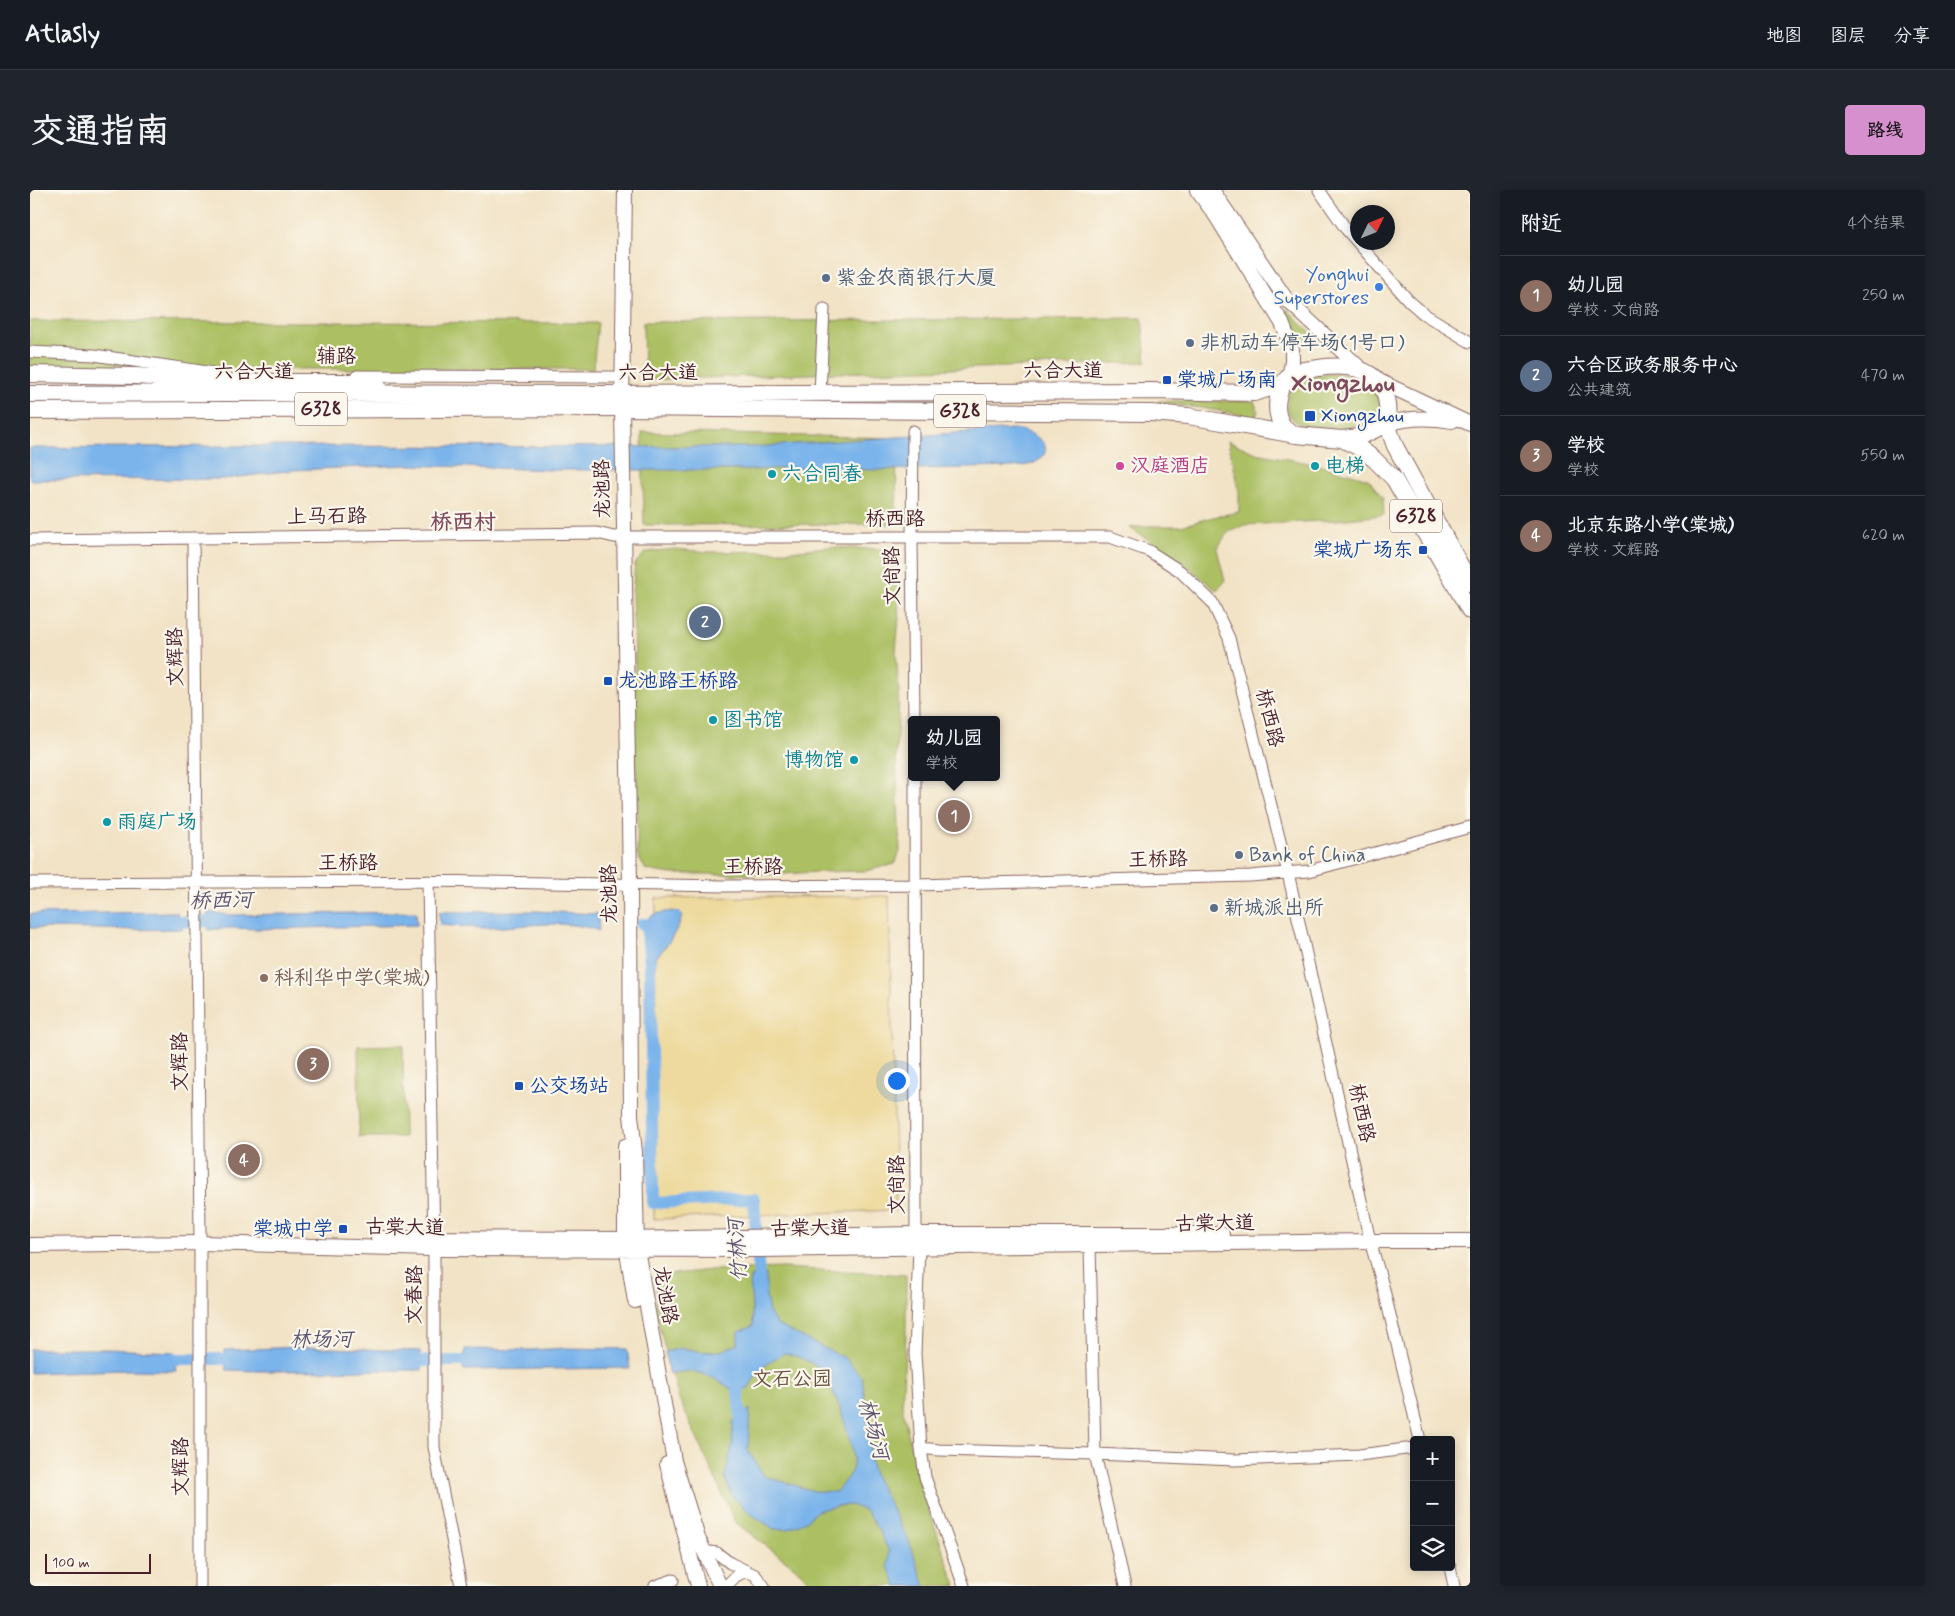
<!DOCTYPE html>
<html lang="zh">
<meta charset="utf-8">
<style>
body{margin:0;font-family:Mynerve,"LXGW WenKai TC",sans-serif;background:#20242c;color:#f1f3f6}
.controls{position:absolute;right:15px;bottom:15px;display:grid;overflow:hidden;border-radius:5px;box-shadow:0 2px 12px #0003}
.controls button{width:45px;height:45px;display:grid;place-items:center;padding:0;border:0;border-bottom:1px solid #363941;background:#171b24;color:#f1f3f6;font:25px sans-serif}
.compass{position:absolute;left:1320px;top:15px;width:45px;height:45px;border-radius:50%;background:#171b24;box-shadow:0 2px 12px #0003;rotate:47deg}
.scale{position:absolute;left:15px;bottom:12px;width:106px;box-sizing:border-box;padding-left:5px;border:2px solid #4a1f2b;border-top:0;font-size:14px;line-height:18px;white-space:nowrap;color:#4a1f2b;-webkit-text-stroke:4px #fbf7ec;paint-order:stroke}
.you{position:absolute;left:866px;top:890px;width:18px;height:18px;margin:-12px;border:4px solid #fff;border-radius:50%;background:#1a73e8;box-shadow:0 0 0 8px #1a73e833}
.badge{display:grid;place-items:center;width:32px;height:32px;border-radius:50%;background:#d690ce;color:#fff;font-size:16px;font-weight:700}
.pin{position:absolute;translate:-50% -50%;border:2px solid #fff;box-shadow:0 1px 5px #0006}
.popup{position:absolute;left:878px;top:526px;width:92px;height:65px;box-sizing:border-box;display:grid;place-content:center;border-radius:5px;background:#171b24;filter:drop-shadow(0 1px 4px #0005);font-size:16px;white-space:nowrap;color:#9ea1a6}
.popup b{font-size:19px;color:#f1f3f6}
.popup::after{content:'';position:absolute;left:50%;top:100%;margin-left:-10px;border:10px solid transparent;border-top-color:#171b24}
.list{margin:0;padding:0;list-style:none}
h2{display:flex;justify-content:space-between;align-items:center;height:65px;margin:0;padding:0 20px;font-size:21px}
h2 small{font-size:16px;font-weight:400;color:#9ea1a6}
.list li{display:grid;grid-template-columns:32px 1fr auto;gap:15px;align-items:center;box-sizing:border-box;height:80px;padding:0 20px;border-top:1px solid #363941}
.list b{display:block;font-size:19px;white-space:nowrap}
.list p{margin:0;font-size:16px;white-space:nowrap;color:#9ea1a6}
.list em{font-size:16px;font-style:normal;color:#9ea1a6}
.icon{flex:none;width:28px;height:28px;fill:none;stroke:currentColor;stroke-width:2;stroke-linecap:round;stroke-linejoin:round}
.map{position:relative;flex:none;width:1440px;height:1396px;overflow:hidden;border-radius:5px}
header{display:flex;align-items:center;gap:30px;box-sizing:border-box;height:70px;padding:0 25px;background:#171b24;border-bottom:1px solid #363941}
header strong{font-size:24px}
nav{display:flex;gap:28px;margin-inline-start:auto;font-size:18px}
.intro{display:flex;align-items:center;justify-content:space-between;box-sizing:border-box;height:120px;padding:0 30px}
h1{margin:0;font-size:35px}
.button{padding:12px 22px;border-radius:5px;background:#d690ce;color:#111;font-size:18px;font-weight:700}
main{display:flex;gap:30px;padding:0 30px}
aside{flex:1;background:#171b24;border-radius:5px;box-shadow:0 2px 12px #0003}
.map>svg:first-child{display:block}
.green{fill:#acc064;stroke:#7b7048}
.sand{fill:#eeda9e;stroke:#9c7c64}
.water{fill:#7ab4eb;stroke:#626a8b}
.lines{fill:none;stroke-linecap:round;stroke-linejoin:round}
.river{stroke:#7ab4eb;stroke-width:12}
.minor-casing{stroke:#856461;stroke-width:13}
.major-casing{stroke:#856461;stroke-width:16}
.highway-casing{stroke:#856461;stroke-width:18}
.minor{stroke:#fff;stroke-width:11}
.major{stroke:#fff;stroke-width:14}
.highway{stroke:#fff;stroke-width:16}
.service-dot{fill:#5c6f8a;stroke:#fbf7ec;stroke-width:2}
.shop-dot{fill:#3f7fe0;stroke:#fbf7ec;stroke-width:2}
.transit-dot{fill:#1a4fb4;stroke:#fbf7ec;stroke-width:2}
.hotel-dot{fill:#d1479c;stroke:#fbf7ec;stroke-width:2}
.culture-dot{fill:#0f9aa8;stroke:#fbf7ec;stroke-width:2}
.education-dot{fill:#8d6e63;stroke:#fbf7ec;stroke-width:2}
.labels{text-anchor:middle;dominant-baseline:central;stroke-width:4.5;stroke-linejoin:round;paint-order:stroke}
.shield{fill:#fbf7ec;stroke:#7f6065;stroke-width:1}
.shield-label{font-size:19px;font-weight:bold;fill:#4a1f2b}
.shop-label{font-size:20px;fill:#366cbe;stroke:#fbf7ec;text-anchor:end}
.service-label{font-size:20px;fill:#4e5e75;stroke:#fbf7ec;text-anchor:start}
.street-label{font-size:20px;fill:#4a1f2b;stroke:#fbf7ec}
.transit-label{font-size:20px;fill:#164399;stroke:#fbf7ec;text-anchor:start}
.hotel-label{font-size:20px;fill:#b23c85;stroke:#fbf7ec;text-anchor:start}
.culture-label{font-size:20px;fill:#0d838f;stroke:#fbf7ec;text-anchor:start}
.education-label{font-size:20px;fill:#785e54;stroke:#fbf7ec;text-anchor:start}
.park-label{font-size:20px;fill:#674f3c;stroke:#fbf7ec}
.water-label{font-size:21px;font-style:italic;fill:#5b536e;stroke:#fbf7ec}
.quarter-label{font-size:22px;font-weight:bold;fill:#804a5e;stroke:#fbf7ec}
.district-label{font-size:25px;font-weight:bold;fill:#804a5e;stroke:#fbf7ec}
</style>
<header>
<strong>Atlasly</strong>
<nav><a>地图</a><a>图层</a><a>分享</a></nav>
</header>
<div class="intro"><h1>交通指南</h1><a class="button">路线</a></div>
<main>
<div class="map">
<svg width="1440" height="1396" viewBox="0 0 1440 1396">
<rect width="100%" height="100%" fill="#fbf7ec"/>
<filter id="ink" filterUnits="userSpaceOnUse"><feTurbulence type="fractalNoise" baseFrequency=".02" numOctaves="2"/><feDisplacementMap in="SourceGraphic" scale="10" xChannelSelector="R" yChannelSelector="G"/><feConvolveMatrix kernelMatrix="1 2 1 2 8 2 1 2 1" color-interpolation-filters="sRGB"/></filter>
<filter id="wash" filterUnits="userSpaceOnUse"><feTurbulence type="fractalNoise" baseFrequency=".0096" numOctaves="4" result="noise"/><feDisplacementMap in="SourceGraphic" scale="20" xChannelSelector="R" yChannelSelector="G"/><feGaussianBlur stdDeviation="1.12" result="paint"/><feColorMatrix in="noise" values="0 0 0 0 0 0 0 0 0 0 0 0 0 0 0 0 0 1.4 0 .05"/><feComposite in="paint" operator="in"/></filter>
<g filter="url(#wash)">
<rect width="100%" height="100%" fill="#f2e3c6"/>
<path class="green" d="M1257,119L1286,148L1283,152L1274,154L1257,124Z
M1112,128L1116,172L614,190L613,132Z
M0,131L568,133L563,179H0Z
M1298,184C1318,184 1347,185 1349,212C1349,223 1341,235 1329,237C1324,238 1319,236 1314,237C1293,238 1250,242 1258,207C1263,187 1281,187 1298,184Z
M1129,211H1224L1228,221L1225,227L1165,217L1128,213Z
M612,242L867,248L866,334L614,335Z
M1198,251L1226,263L1294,276L1338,289L1353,308L1354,325L1308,330L1215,335L1197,343L1187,359L1195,391L1187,401L1154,373L1100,338L1116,336H1151L1183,327L1209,322V302Z
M795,357L847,359L865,369L869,427L866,462L869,504L866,567L870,661L865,674L836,681L786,682L754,684H642L616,680L607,665L608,610L604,558L605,464L602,405L605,374L616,362L644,359L681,362L761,361Z
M373,855L374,947H329L328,856Z
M755,1078L876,1085V1145L872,1215L888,1290L926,1396H781L772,1383L705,1332L649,1209L626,1125V1086L681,1080Z"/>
<path class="sand" d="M859,706L866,1020L624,1029L626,708Z"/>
<path class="water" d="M984,239C998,240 1029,254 1009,270C1002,276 990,276 982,277L845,280L760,278L724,280H523L379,275L264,280L194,289L0,290V258L200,256L722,257Z
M505,721L568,724L569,741C534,728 492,737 456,738C441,738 425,736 410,735L409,722Z
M642,721L649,722L652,725C650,738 632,765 620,772C616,762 611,737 619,728C623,723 636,722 642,721Z
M147,722L152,739C101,741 51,738 0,738V724Z
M178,722L199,725L386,722L387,735L229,739L200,738L178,740Z
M736,1084V1106L739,1122L747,1135L815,1168L832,1187L840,1246V1269L844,1285L878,1349L895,1396H867L858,1377L859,1361L849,1341L836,1321L821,1315L805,1316L787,1321L776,1331L759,1339H744L721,1324L701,1305L695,1286L702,1255L703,1231L720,1219L718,1260L734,1286L784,1301L806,1302C811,1295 822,1284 823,1276C826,1259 804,1195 792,1181C782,1171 767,1166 754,1163C738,1172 727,1181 719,1198L703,1200C680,1185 666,1177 639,1184L635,1162L652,1158L673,1162L691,1161L708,1154V1142L723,1136L720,1087Z
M269,1157L390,1161L392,1180L228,1181L196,1180L195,1160Z
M537,1158L597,1159L600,1178L433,1180L435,1159L500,1160Z
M0,1159H77L144,1162L146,1181L98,1180L0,1183Z"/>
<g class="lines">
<path class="river" d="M133,732L193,731
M612,734H616L620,772L623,1013L724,1009L730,1101
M128,1169H211
M376,1171H451
M711,1184L707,1190L712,1243"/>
</g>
</g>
<g filter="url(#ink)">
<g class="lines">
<defs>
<path id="minor" d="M1289,0L1316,39L1379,111L1394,124L1440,152
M0,162L64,165L184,183
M327,186L583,187
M790,203L794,119
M883,241L882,348L884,530
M163,348L170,1047V1396
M0,350L567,343L584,347H1080L1119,361L1150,381L1182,412L1199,448L1258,683L1340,1051L1353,1096L1390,1250
M885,587L886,1044L889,1057L885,1164L891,1258L895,1287L934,1396
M398,691L404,1059V1257L431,1396
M0,693L398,691L695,696L886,695L1220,686L1279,681L1440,637
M1060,1056L1065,1264L1095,1396
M891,1258L909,1260L1065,1264L1205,1270L1329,1265L1384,1258
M680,1362L687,1363L700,1373L725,1385L734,1396
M1420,1377L1424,1396
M697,1395L706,1386L716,1381
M625,1396L643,1390"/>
<path id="major" d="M595,0L592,218L600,693L601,925L605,962L607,1059L644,1271L668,1348L690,1396
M1167,0L1186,26L1252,133L1262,159V172L1259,187
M1182,0L1256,109L1331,179
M1347,190L1440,234
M1357,234C1379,227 1400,227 1422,231
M595,956V1049L605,1111
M348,1048L595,1049L886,1044H1192
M0,1055L170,1053L404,1059L731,1060L1340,1051H1440
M637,1274L668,1396"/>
<path id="highway" d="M0,184L106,186L191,192H324L348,196
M0,204L196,203L583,204L1120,201L1224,203L1256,193
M0,221L592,218L1121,223L1158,226L1266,245L1312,249L1329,247L1357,234C1362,184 1332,172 1288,178C1279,180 1266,179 1259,186C1247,198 1242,223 1254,237C1257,240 1262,243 1266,245
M1357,234L1365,256L1440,393
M1312,249L1328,257L1344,269L1364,289L1440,421"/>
</defs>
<use href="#minor" class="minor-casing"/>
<use href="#major" class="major-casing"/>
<use href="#highway" class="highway-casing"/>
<use href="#minor" class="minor"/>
<use href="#major" class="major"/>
<use href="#highway" class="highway"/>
</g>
</g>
<g class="service-dot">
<circle cx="796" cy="88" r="5"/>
<circle cx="1160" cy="153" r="5"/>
<circle cx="1209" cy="665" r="5"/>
<circle cx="1184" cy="718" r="5"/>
</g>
<circle class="shop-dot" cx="1349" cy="97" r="5"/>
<g class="transit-dot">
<rect x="1132" y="185" width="10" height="10" rx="2.5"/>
<rect x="1274" y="220" width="12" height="12" rx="2.5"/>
<rect x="1388" y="355" width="10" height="10" rx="2.5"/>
<rect x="573" y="486" width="10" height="10" rx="2.5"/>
<rect x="484" y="891" width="10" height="10" rx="2.5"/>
<rect x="308" y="1034" width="10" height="10" rx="2.5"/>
</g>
<circle class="hotel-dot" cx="1090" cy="276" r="5"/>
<g class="culture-dot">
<circle cx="1285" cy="276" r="5"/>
<circle cx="742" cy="284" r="5"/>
<circle cx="683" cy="530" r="5"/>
<circle cx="824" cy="570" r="5"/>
<circle cx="77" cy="632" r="5"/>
</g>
<circle class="education-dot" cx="234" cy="788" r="5"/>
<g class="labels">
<g class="shield">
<rect x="265" y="202.5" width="52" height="33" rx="4"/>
<rect x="904" y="204.5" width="52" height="33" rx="4"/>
<rect x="1360" y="309.5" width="52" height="33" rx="4"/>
</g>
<g class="shield-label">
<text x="291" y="219">G328</text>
<text x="930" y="221">G328</text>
<text x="1386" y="326">G328</text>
</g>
<g class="shop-label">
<text x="1339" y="85">Yonghui<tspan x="1339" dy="23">Superstores</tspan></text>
</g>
<g class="service-label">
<text x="806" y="88">紫金农商银行大厦</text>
<text x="1170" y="153">非机动车停车场(1号口)</text>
<text x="1219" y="665">Bank of China</text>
<text x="1194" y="718">新城派出所</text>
</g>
<g class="street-label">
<text transform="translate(306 167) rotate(1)">辅路</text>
<text x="1033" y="181">六合大道</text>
<text x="224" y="182">六合大道</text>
<text x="628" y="183">六合大道</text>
<text transform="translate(573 299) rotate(-91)">龙池路</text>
<text transform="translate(297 327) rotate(-1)">上马石路</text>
<text x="865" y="329">桥西路</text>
<text transform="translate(863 386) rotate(-91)">文尚路</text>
<text transform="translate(146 467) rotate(-91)">文辉路</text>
<text transform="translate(1239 528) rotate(76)">桥西路</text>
<text transform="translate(1128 670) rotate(-1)">王桥路</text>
<text x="318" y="673">王桥路</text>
<text x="723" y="677">王桥路</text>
<text transform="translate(580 704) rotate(-91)">龙池路</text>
<text transform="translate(150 872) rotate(-90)">文辉路</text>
<text transform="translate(1331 923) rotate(78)">桥西路</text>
<text transform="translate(867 995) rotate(-90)">文尚路</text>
<text transform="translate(1185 1034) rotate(-1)">古棠大道</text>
<text transform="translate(375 1038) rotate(1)">古棠大道</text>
<text transform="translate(780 1039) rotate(-1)">古棠大道</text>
<text transform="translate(385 1105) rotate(-89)">文春路</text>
<text transform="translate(635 1105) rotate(80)">龙池路</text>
<text transform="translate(151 1277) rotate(-90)">文辉路</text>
</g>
<g class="transit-label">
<text x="1147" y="190">棠城广场南</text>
<text x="1291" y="226">Xiongzhou</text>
<text x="1383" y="360" text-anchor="end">棠城广场东</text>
<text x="588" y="491">龙池路王桥路</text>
<text x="499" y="896">公交场站</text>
<text x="303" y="1039" text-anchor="end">棠城中学</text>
</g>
<g class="hotel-label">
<text x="1100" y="276">汉庭酒店</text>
</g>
<g class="culture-label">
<text x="1295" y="276">电梯</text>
<text x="752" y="284">六合同春</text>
<text x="693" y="530">图书馆</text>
<text x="814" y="570" text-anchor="end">博物馆</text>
<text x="87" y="632">雨庭广场</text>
</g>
<g class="education-label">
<text x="244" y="788">科利华中学(棠城)</text>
</g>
<g class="park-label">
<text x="762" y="1189">文石公园</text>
</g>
<g class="water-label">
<text transform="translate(191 711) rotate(-1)">桥西河</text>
<text transform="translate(708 1060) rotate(-94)">竹林河</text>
<text x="291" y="1150">林场河</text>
<text transform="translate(843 1239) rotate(75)">林场河</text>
</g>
<g class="quarter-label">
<text x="433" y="333">桥西村</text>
</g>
<g class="district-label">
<text x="1313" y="194">Xiongzhou</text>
</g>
</g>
</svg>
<div class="controls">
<button>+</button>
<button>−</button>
<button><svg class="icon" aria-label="layers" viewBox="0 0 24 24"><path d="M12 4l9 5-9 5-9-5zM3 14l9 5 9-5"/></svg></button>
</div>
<svg class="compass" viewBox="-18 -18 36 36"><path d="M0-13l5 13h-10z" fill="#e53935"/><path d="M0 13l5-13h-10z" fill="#9ea1a6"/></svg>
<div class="scale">100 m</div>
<div class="you"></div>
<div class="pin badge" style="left:924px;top:626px;background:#8d6e63">1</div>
<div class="popup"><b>幼儿园</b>学校</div>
<div class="pin badge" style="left:675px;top:432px;background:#5c6f8a">2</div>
<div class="pin badge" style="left:283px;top:874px;background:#8d6e63">3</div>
<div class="pin badge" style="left:214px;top:970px;background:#8d6e63">4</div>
</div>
<aside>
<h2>附近<small>4个结果</small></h2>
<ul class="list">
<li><span class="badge" style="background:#8d6e63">1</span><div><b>幼儿园</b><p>学校 · 文尚路</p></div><em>250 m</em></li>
<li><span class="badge" style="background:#5c6f8a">2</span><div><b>六合区政务服务中心</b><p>公共建筑</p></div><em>470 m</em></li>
<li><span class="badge" style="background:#8d6e63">3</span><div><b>学校</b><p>学校</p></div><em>550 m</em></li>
<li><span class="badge" style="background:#8d6e63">4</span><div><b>北京东路小学(棠城)</b><p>学校 · 文辉路</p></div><em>620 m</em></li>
</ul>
</aside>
</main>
